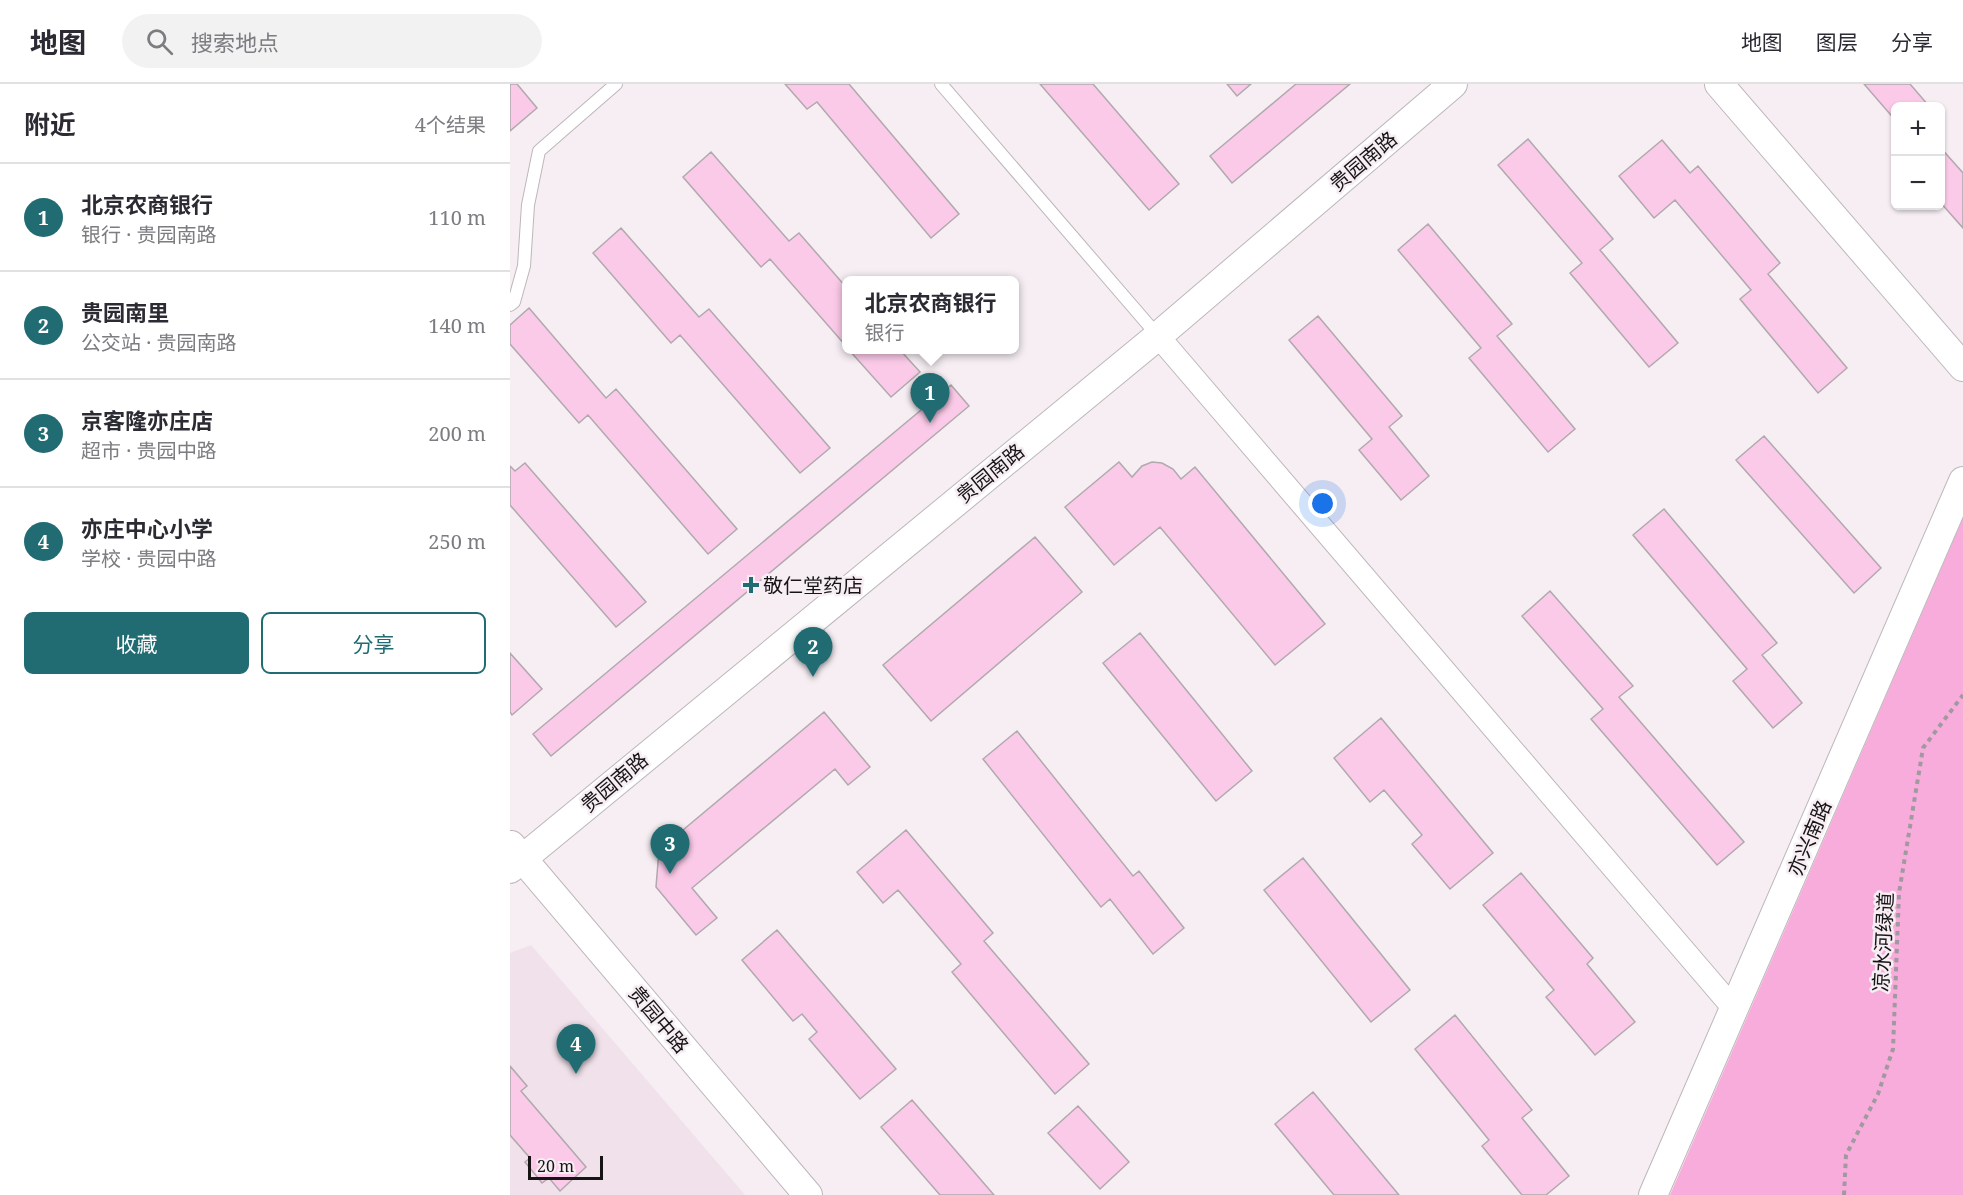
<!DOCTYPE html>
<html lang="zh">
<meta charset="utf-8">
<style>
body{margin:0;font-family:"Noto Serif","Noto Sans SC",serif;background:#f2f2f3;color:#2b2b33}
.controls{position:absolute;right:18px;top:18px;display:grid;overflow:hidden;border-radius:9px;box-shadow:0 2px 4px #0004}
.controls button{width:54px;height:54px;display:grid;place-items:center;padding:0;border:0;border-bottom:2px solid #e1e1e2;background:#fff;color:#2b2b33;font:30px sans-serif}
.scale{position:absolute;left:18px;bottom:15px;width:75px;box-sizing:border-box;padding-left:6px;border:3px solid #171416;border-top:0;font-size:16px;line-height:21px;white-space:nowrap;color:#171416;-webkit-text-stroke:4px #f6eef3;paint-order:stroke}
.you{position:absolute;left:813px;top:420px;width:21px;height:21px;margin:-15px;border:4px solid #fff;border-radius:50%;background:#1a73e8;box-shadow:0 0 0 9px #1a73e833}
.badge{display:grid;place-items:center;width:39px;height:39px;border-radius:50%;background:#216c73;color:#fff;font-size:20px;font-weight:700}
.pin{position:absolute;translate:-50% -50px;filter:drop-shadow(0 2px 3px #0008)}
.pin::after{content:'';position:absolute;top:32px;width:21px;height:18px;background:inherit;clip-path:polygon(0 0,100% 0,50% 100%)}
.popup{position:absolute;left:332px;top:192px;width:177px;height:78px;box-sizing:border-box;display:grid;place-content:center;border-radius:9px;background:#fff;filter:drop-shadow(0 2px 4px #0005);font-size:20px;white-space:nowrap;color:#7c7c81}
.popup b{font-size:22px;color:#2b2b33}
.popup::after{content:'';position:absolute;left:50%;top:100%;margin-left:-12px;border:12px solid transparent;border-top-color:#fff}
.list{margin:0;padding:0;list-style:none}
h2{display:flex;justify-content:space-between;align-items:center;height:78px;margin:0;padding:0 24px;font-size:26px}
h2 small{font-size:20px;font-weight:400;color:#7c7c81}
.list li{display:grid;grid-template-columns:39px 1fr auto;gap:18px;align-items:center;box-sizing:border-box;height:108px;padding:0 24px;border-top:2px solid #e1e1e2}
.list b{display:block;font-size:22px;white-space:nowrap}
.list p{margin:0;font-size:20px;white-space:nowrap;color:#7c7c81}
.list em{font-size:20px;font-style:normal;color:#7c7c81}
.actions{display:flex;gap:12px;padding:18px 24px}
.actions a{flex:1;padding:14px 0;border:2px solid #216c73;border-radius:9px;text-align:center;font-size:21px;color:#216c73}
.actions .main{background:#216c73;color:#fff}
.icon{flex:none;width:33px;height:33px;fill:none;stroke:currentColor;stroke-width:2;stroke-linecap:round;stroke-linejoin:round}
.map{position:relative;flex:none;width:1453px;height:1111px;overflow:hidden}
header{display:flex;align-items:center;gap:36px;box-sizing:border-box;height:84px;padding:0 30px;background:#fff;border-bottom:2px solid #e1e1e2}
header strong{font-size:28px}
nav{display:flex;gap:33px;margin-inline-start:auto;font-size:21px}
.search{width:420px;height:54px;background:#f2f2f3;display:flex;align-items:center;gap:15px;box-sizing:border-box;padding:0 21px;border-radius:33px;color:#7c7c81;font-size:22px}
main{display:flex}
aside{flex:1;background:#fff}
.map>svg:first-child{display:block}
.built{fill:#f0e1ea}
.green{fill:#f8acdc}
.building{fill:#fbcae8;stroke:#b0a9ad;stroke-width:1.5}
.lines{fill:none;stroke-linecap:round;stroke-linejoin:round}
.service-casing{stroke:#bdb6ba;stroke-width:14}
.minor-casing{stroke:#bdb6ba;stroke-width:24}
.tertiary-casing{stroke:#bdb6ba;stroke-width:30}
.path{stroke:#a09a9e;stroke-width:4;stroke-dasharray:4.5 4.5;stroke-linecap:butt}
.service{stroke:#fff;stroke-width:12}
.minor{stroke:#fff;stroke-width:22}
.tertiary{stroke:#fff;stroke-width:28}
.poi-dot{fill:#216c73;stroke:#f6eef3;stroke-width:2}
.labels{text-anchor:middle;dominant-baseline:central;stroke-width:5;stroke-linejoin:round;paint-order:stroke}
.street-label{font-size:20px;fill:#171416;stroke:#f6eef3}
.poi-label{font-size:20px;fill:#171416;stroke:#f6eef3;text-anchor:start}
</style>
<header>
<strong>地图</strong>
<div class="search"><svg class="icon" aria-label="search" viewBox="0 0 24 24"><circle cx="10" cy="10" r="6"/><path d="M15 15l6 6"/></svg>搜索地点</div>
<nav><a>地图</a><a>图层</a><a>分享</a></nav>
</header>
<main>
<aside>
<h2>附近<small>4个结果</small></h2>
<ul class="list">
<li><span class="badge">1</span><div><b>北京农商银行</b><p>银行 · 贵园南路</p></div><em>110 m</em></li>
<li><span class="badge">2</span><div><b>贵园南里</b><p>公交站 · 贵园南路</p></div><em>140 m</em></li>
<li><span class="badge">3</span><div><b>京客隆亦庄店</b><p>超市 · 贵园中路</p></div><em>200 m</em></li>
<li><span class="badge">4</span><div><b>亦庄中心小学</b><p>学校 · 贵园中路</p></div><em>250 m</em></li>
</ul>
<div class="actions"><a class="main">收藏</a><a>分享</a></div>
</aside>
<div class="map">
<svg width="1453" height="1111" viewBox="0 0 1453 1111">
<rect width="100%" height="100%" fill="#f6eef3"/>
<path class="built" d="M21,861L235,1111H0V869Z"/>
<path class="green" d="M1453,434V1111H1160Z"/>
<path class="building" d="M0,0H7L27,24L0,47Z
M275,0H339L449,130L421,154L307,18L297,25Z
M530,0H583L669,100L639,126Z
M717,0H741L727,12Z
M786,0H840L722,99L700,72Z
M1354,0H1400L1419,22H1386V37Z
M1018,55L1103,155L1090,166L1168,259L1139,283L1060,189L1072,179L988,81Z
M1152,56L1180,89L1188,82L1270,179L1258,190L1337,284L1308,309L1230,215L1241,206L1165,116L1144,134L1109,92Z
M1430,63L1453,89V144L1430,118Z
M201,68L279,157L289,149L336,203V262L260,175L251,183L173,93Z
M918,140L1002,240L987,252L1065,345L1038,368L959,274L971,264L888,166Z
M111,144L189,233L199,225L320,364L290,389L170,251L161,259L83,169Z
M19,224L96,314L106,305L227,445L198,470L78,331L69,339L0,260V241Z
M808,232L892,332L879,343L919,392L891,416L849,366L862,355L779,256Z
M339,266H390L410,288L381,313Z
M441,301L459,322L41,672L23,650Z
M1254,352L1371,484L1344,509L1226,376Z
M609,378L622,393L632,382L642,378L652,379L663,385L671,395L685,383L815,540L765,581L650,443L604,481L555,423Z
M15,379L136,518L106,543L0,421V382L5,387Z
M1154,425L1267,559L1252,571L1292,619L1263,644L1223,597L1237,585L1123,451Z
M525,453L572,508L421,637L373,581Z
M1040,507L1123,602L1109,613L1234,758L1207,781L1081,635L1093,625L1012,532Z
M630,549L742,687L706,717L593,579Z
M0,569L32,605L2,631L0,628Z
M314,628L360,683L338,701L325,685L182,804L207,834L186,851L146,803L149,766Z
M871,634L983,769L940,805L902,760L912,751L874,706L860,718L824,674Z
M507,647L623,792L629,787L674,844L643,870L600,815L591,823L473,675Z
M396,746L483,849L474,857L579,980L545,1010L442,888L451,880L388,806L373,819L347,788Z
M793,774L900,906L861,938L754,806Z
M1011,789L1083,874L1077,880L1125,938L1085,971L1036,913L1044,906L973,821Z
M267,846L386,985L350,1015L299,955L307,948L292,930L283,937L232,876Z
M945,931L1022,1026L1012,1034L1059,1092L1036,1111H1012L972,1062L979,1056L905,965Z
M0,982L17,1002L11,1007L76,1083L50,1107L39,1094L32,1099L15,1078L20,1074L0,1051Z
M803,1008L889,1111H824L765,1040Z
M402,1016L484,1111H430L371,1043Z
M568,1022L619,1078L590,1105L538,1049Z"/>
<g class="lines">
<defs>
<path id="service" d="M431,0L648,252
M0,221L4,218L14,182L18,121L29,67L106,0"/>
<path id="minor" d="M648,252L1225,926"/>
<path id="tertiary" d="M1209,0L1453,283
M1,761L298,1111
M0,785L648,252L943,0
M1143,1111L1453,397"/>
</defs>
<use href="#service" class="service-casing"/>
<use href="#minor" class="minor-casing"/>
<use href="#tertiary" class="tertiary-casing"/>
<path class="path" d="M1334,1111L1336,1071L1368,1010L1383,965L1389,809L1413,664L1453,611"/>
<use href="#service" class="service"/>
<use href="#minor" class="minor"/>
<use href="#tertiary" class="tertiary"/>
</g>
<path class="poi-dot" d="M238 492h6v6h6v6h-6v6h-6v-6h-6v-6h6z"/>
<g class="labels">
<g class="street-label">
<text transform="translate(853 77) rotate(-40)">贵园南路</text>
<text transform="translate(480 389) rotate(-39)">贵园南路</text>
<text transform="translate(104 698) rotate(-40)">贵园南路</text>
<text transform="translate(1299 754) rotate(-67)">亦兴南路</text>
<text transform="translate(1373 858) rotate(-87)">凉水河绿道</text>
<text transform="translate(149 935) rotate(50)">贵园中路</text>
</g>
<g class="poi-label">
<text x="253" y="501">敬仁堂药店</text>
</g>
</g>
</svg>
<div class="controls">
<button>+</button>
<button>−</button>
</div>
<div class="scale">20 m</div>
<div class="you"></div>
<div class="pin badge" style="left:420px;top:339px">1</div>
<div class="popup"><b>北京农商银行</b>银行</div>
<div class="pin badge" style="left:303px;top:593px">2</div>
<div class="pin badge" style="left:160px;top:790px">3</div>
<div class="pin badge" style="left:66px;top:990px">4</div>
</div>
</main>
